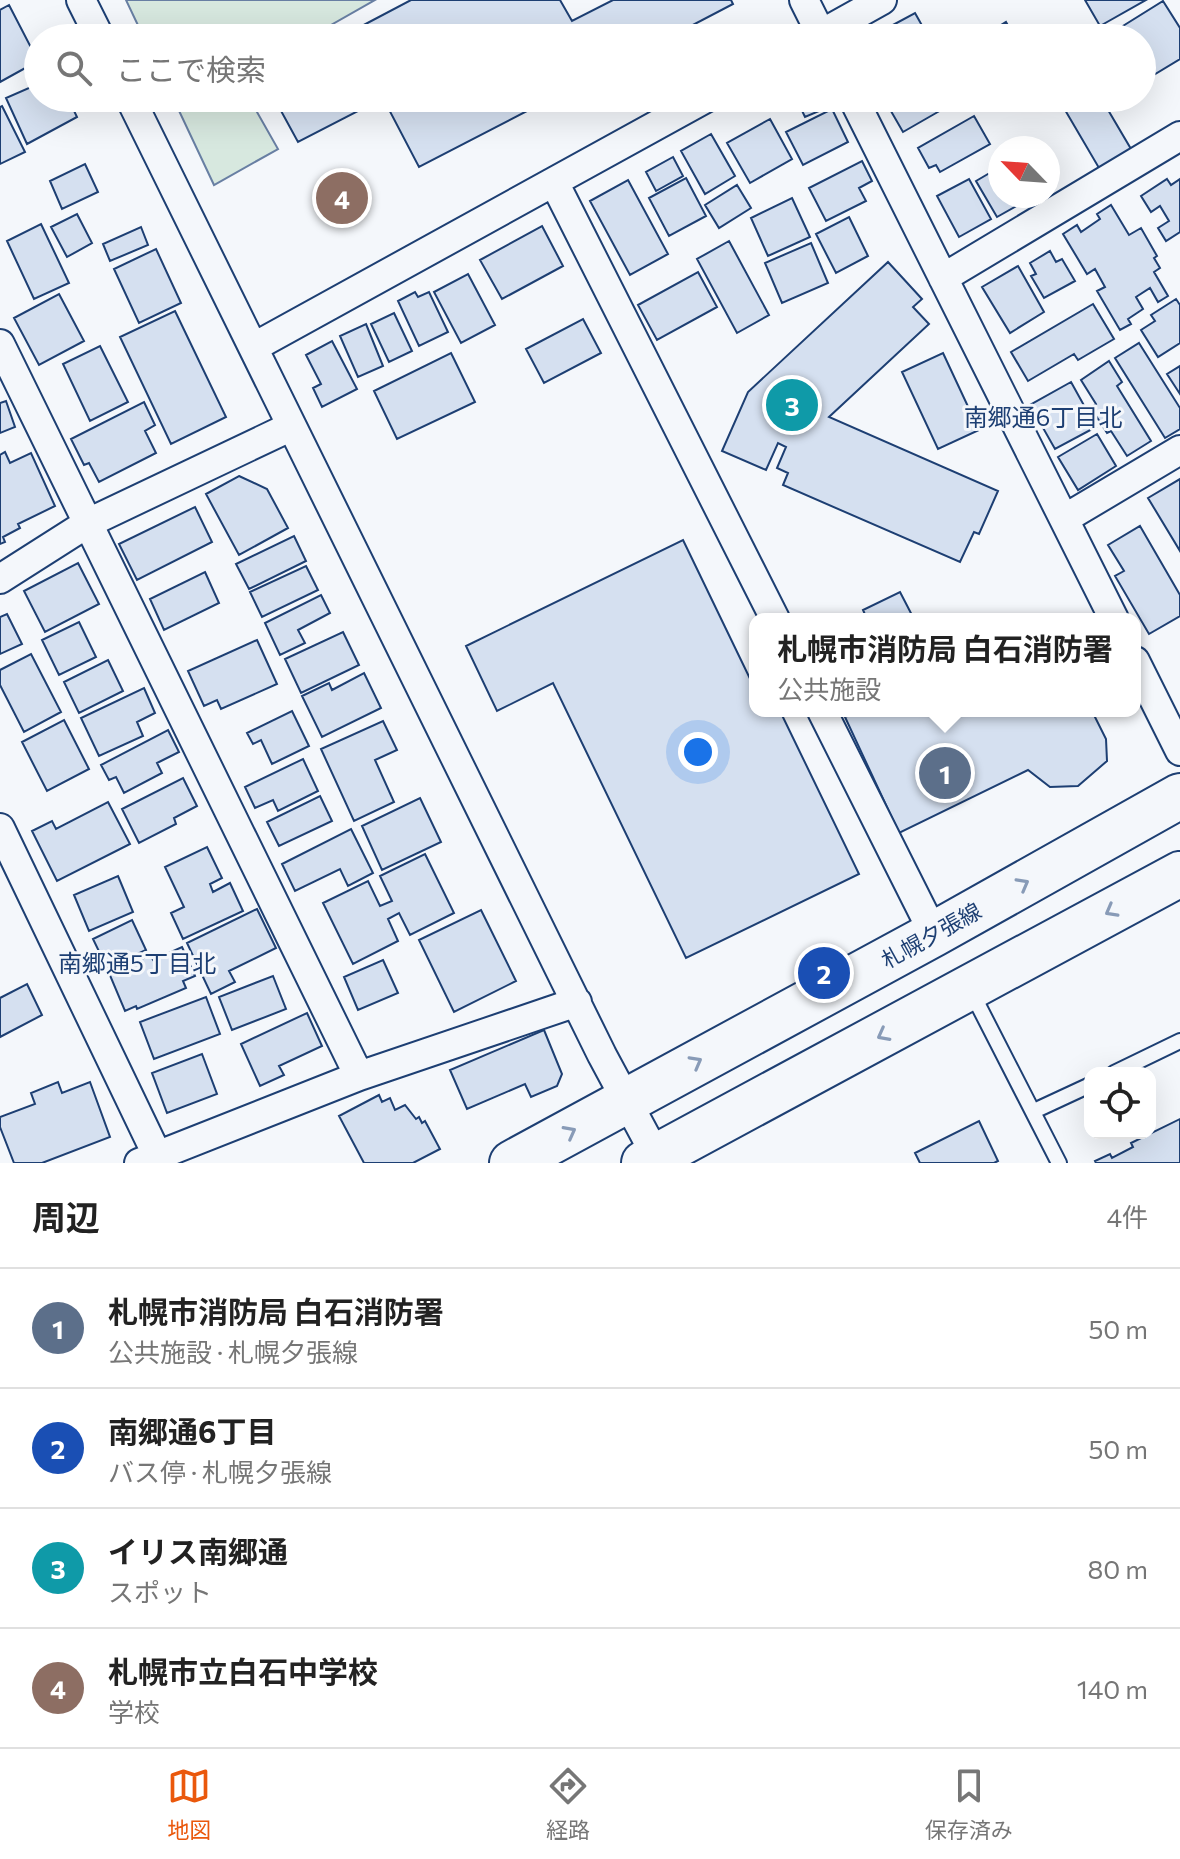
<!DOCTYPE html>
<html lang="ja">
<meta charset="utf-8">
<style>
body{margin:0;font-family:Commissioner,"Noto Sans JP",sans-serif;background:#f2f2f2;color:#222}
.controls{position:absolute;right:24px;bottom:24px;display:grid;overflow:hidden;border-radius:16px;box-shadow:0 8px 32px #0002}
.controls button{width:72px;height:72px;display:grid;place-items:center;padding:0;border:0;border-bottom:2px solid #e0e0e0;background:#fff;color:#222;font:40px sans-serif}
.compass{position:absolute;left:988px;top:136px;width:72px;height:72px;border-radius:50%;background:#fff;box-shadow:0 8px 32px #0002;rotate:295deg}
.you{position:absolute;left:698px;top:752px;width:28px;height:28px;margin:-20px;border:6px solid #fff;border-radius:50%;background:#1a73e8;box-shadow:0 0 0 12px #1a73e833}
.badge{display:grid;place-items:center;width:52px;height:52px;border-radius:50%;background:#ea580c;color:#fff;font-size:26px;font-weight:700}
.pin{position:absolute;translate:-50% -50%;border:4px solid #fff;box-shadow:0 2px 8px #0006}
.popup{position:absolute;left:749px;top:613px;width:392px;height:104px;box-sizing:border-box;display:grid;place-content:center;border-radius:16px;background:#fff;filter:drop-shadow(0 2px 6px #0005);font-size:26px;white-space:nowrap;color:#767676}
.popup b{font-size:30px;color:#222}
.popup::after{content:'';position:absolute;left:50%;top:100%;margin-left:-16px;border:16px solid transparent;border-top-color:#fff}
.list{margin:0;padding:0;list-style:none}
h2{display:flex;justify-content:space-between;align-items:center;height:104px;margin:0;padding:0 32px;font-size:34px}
h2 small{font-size:26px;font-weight:400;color:#767676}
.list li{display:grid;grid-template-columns:52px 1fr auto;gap:24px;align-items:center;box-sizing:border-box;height:120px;padding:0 32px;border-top:2px solid #e0e0e0}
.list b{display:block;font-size:30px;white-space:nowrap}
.list p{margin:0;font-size:26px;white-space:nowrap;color:#767676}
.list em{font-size:26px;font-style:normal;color:#767676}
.icon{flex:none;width:44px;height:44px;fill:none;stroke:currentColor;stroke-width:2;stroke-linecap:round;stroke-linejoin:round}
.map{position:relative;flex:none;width:1180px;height:1163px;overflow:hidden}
.search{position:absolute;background:#fff;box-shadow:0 8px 32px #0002;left:24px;right:24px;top:24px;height:88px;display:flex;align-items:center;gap:20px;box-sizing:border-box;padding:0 28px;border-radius:44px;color:#767676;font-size:30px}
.sheet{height:584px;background:#fff}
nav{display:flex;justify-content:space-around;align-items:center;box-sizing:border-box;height:112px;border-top:2px solid #e0e0e0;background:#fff;font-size:22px;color:#767676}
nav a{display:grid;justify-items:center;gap:4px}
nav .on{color:#ea580c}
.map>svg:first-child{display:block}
.green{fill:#d7e8df;stroke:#687fa3;stroke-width:2}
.building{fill:#d5e0f0;stroke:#1d3f73;stroke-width:2}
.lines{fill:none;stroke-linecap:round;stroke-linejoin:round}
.lane-casing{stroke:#1d3f73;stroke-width:18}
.street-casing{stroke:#1d3f73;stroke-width:32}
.primary-casing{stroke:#1d3f73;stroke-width:48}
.lane{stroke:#f4f7fb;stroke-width:14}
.street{stroke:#f4f7fb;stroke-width:28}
.primary{stroke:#f4f7fb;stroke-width:44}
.oneway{stroke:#889bb7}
.labels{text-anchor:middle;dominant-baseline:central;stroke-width:6;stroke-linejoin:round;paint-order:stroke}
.street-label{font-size:22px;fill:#1d3f73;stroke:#f4f7fb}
.neighbourhood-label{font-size:24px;fill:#1d3f73;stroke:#f4f7fb}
</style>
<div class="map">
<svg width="1180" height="1163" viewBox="0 0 1180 1163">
<rect width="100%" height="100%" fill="#f4f7fb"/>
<path class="green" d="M126,0H375L308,38H144Z
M173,98H249L278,149L214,185Z"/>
<path class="building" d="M411,0H560L572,21L613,0H731L733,4L668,38H339Z
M1085,0H1146L1100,26Z
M1163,1L1180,28V59L1142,82V38H1112L1110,34Z
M9,5L38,61L0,82V10Z
M915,13L929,38H890L896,35L891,26Z
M1006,22L1015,38H980Z
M38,84V98H68L77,117L27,144L6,98Z
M274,98H552L419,167L383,98L298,142Z
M796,98H836L838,103L805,117Z
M936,98L943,109L903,132L884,99Z
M1058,98H1101L1131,149L1099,168Z
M2,106L25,152L0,164V107Z
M832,109L848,142L803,165L786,132Z
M974,116L990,144L940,172L936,165L929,168L918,148Z
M770,119L792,159L750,183L727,143Z
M711,134L735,176L705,194L681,151Z
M673,157L683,176L656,191L646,172Z
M862,161L872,181L859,188L866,201L826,221L809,188Z
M85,164L98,192L62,209L50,181Z
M1000,167V196H1025L1027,200L997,217L976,181Z
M686,178L706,216L669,236L649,198Z
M969,179L991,219L959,237L937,196Z
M1167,179L1171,185L1180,179V232L1166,241L1158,228L1169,221L1160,206L1151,212L1141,196Z
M628,180L668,254L630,275L590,201Z
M737,185L751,208L719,228L705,205Z
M792,198L810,237L768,256L751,218Z
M1111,205L1129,235L1141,228L1157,256L1154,258L1160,268L1154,272L1168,296L1158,302L1150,288L1136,297L1143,309L1128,319L1131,324L1120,330L1097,291L1105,287L1095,269L1087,274L1063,234L1077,225L1081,232L1100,219L1097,214Z
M77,214L92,243L67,257L51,227Z
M849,217L868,256L836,273L816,234Z
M41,224L69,283L34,299L7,241Z
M542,226L563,266L502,299L480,260Z
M141,227L148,245L110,261L103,244Z
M729,241L769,315L737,333L697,259Z
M811,243L828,283L782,303L765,263Z
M156,249L181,303L139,323L114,269Z
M1050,251L1056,262L1062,259L1075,281L1044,298L1031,276L1036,274L1030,263Z
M888,262L922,299L913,307L929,324L829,417L998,491L979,534L974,532L960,562L783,485L788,473L777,468L786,447L778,443L766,470L722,451L748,392Z
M1018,266L1044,312L1010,333L982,287Z
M698,272L717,307L657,340L638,305Z
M468,274L495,325L461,343L434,292Z
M415,292L418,297L429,292L448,332L419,346L398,301Z
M59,294L84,341L39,365L14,318Z
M1176,299L1180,305V343L1158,357L1141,330L1155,321L1151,315Z
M1093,304L1114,339L1078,360L1074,354L1028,381L1011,352Z
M175,311L226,417L171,444L120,337Z
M394,313L412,351L389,362L371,324Z
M583,319L601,353L544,383L526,349Z
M366,324L383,366L358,377L340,336Z
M332,341L357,389L322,407L313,388L321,384L306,355Z
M1139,343L1180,408V429L1165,438L1115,358Z
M100,346L128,402L90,421L63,364Z
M451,353L475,402L397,439L374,391Z
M943,353L979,430L938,449L902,372Z
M1109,361L1122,382L1117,386L1151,441L1127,456L1111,431L1107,433L1091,408L1096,404L1081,380Z
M1180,366V394L1167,374Z
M1071,382L1096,427L1055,449L1030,405Z
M6,401L15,427L0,433V403Z
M144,402L155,425L145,431L156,453L99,482L89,463L84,465L71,439Z
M1097,434L1116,466L1078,490L1058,457Z
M5,452L10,463L31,453L55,506L18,524L20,528L3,537L5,542L0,544V455Z
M239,476L267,489L288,528L239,555L206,494Z
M1180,479V551L1148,498Z
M195,507L212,542L137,580L119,544Z
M1140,526L1180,595V616L1149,634L1115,576L1124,571L1108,545Z
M294,536L306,561L249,589L236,564Z
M683,540L755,689V711H780L859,874L686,958L553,683L497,711L466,646Z
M78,563L99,604L45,632L24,591Z
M306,566L318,590L262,617L250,592Z
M205,572L219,603L164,630L150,599Z
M900,592L914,619H867L863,610Z
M321,595L330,613L298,630L305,643L280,655L265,623Z
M7,614L22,644L0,654V617Z
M79,622L96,657L59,675L42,640Z
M343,632L359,665L301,693L285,659Z
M257,640L277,684L221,709L217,700L204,706L188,671Z
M31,654L61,712L24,732L0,685V670Z
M108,660L123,691L79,713L64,682Z
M364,673L381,708L322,737L302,696L329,683L332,690Z
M144,688L155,713L137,722L143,736L99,756L81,718Z
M292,711L309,746L272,764L261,740L253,744L247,733Z
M859,711H1092L1106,739L1107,761L1078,786L1050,787L1028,770L899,833L845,717Z
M64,720L89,769L47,791L22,742Z
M383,721L397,750L375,760L394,802L354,821L321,749Z
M168,730L179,752L157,763L162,773L124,793L116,777L109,780L101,765Z
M303,759L318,791L278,811L273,800L255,808L245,787Z
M183,778L197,806L174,818L176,824L139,843L122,809Z
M320,796L332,821L279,846L267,822Z
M420,798L441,842L382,870L362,826Z
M108,802L130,844L57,881L32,831L52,821L56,829Z
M351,829L373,873L348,886L340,869L295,891L282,864Z
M207,847L222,878L210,884L213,892L230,883L243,911L183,939L171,913L184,907L165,867Z
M425,854L454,913L410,935L399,913L388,919L398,941L353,964L323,903L368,881L380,906L392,901L380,876Z
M118,876L133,912L89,931L74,895Z
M257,909L276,948L229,971L235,982L211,994L187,943Z
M481,910L516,981L454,1012L419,940Z
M132,920L146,950L107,968L93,939Z
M182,947L195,976L183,981L186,988L137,1009L136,1006L125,1011L109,973L151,955L153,960Z
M383,960L398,993L358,1010L344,977Z
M273,976L286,1009L232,1030L219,997Z
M27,984L42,1015L0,1037V998Z
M206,997L220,1034L154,1059L140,1022Z
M307,1013L322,1046L279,1066L284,1075L260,1086L241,1044Z
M544,1030L562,1074L557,1086L531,1097L525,1084L467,1109L450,1070Z
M202,1054L217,1094L167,1113L152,1073Z
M58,1082L62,1093L90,1082L110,1137L42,1163H14L0,1127V1117L35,1104L31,1093Z
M379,1095L382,1102L390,1098L395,1110L405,1105L416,1119L419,1117L422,1123L425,1121L440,1149L413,1163H364L339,1116Z
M1180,1119V1163H1096L1095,1161L1110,1154L1112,1158L1133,1147L1131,1143Z
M979,1121L998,1161L994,1163H920L915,1153Z"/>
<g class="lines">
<defs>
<path id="lane" d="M972,993L1059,1163
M1114,1073L1180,1041
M1034,1111L1090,1085"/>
<path id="street" d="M81,0L100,38
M804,0L823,38
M814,38L882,0
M130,98L602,1055L660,1163
M853,98L1114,619
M554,182L775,619
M943,278L1180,136
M0,344L359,1076
M254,347L706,98
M1064,519L1180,450
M0,579L88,523L290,427
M1135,661L1180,751
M822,711L934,934
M0,828L158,1157
M139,1163L359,1076L577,1002"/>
<path id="primary" d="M512,1163L934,934L1180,796
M644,1163L1180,874"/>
</defs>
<use href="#lane" class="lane-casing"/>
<use href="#street" class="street-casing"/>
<use href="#primary" class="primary-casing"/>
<use href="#lane" class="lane"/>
<use href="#street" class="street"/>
<use href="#primary" class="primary"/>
</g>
<defs><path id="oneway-chevron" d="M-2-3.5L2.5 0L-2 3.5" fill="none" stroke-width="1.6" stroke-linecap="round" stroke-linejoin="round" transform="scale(2)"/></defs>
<g class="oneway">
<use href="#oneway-chevron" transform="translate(1023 884) rotate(-29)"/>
<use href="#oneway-chevron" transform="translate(1111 911) rotate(151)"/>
<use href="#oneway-chevron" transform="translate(883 1035) rotate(152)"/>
<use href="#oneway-chevron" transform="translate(696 1062) rotate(-29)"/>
<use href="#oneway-chevron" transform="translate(570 1132) rotate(-28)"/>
</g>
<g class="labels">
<g class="street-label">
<text transform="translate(931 935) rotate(-29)">札幌夕張線</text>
</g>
<g class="neighbourhood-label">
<text x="1043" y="416">南郷通6丁目北</text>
<text x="137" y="962">南郷通5丁目北</text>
</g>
</g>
</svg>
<div class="controls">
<button><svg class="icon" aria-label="locate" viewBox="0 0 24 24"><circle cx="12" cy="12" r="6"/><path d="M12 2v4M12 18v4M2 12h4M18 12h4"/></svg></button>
</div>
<svg class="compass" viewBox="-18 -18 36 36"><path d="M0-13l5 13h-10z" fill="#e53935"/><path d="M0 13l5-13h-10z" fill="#767676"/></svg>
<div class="you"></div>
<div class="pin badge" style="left:945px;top:773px;background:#5c6f8a">1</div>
<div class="popup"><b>札幌市消防局 白石消防署</b>公共施設</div>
<div class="pin badge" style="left:824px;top:973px;background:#1a4fb4">2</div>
<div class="pin badge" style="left:792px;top:405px;background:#0f9aa8">3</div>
<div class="pin badge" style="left:342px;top:198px;background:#8d6e63">4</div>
<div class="search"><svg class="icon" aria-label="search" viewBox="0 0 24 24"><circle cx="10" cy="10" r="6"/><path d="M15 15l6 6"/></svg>ここで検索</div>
</div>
<section class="sheet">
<h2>周辺<small>4件</small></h2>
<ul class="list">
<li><span class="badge" style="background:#5c6f8a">1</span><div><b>札幌市消防局 白石消防署</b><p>公共施設 · 札幌夕張線</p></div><em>50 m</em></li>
<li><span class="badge" style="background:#1a4fb4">2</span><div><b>南郷通6丁目</b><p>バス停 · 札幌夕張線</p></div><em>50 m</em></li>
<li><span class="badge" style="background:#0f9aa8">3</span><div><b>イリス南郷通</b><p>スポット</p></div><em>80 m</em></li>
<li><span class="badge" style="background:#8d6e63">4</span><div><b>札幌市立白石中学校</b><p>学校</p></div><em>140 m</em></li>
</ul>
</section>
<nav>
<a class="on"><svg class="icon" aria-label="map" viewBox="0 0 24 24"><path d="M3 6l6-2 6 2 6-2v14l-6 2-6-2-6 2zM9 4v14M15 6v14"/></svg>地図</a>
<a><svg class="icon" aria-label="directions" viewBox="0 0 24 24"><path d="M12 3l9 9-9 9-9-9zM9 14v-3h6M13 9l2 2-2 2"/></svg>経路</a>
<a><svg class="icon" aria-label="saved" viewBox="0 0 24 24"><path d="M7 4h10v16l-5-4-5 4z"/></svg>保存済み</a>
</nav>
